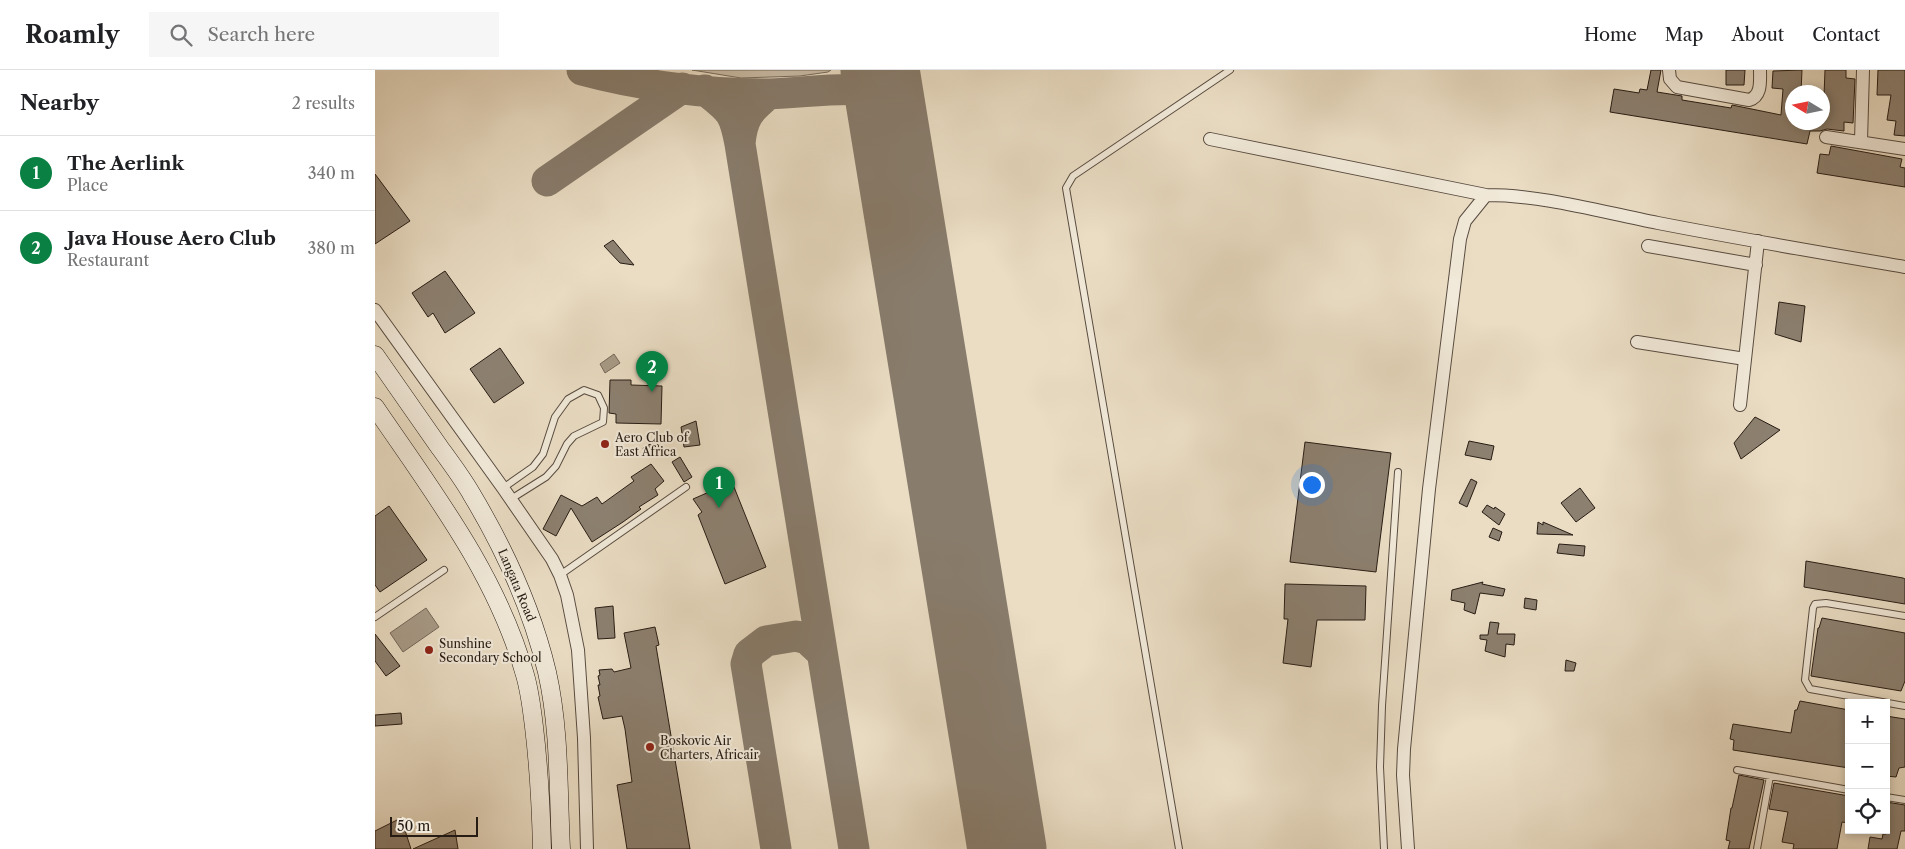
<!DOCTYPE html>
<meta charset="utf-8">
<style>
body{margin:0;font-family:"Libre Caslon Text",serif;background:#f6f6f6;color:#202124}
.controls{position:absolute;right:15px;bottom:15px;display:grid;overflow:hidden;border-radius:0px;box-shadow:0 2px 8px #0003}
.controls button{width:45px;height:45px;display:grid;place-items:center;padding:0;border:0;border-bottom:1px solid #e0e0e0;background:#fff;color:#202124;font:25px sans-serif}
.compass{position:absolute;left:1410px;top:15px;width:45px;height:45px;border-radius:50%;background:#fff;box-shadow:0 2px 8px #0003;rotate:280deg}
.scale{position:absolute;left:15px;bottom:12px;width:88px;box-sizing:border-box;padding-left:5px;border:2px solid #271c14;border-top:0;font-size:14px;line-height:18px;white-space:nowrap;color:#271c14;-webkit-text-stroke:4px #f1e9d9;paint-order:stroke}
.you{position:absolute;left:936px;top:414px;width:18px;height:18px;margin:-12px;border:4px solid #fff;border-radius:50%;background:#1a73e8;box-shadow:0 0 0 8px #1a73e833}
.badge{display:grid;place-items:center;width:32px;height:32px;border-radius:50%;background:#0b8043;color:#fff;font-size:16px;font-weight:700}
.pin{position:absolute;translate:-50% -41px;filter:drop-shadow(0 1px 2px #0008)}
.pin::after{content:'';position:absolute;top:26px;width:18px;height:15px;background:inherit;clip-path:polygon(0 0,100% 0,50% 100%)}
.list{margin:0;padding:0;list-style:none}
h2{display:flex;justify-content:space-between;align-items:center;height:65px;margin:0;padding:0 20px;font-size:21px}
h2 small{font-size:16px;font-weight:400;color:#757577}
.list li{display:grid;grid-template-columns:32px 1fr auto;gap:15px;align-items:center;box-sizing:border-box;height:75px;padding:0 20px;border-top:1px solid #e0e0e0}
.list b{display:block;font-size:19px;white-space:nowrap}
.list p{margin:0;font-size:16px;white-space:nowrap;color:#757577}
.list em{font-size:16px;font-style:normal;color:#757577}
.icon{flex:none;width:28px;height:28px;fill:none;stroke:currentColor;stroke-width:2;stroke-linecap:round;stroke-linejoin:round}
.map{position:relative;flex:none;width:1530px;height:779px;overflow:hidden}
header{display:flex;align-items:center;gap:30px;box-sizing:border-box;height:70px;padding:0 25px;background:#fff;border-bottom:1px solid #e0e0e0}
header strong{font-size:24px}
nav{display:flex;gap:28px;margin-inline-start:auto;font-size:18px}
.search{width:350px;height:45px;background:#f6f6f6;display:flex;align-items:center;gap:12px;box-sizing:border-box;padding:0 18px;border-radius:0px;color:#757577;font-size:19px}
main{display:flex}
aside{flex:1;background:#fff}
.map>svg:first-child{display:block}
.green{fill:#c9bca6;stroke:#786c5d}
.water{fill:#a89b88;stroke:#74685a}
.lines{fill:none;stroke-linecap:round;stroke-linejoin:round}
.taxiway{stroke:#887c6c;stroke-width:31}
.runway{stroke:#887c6c;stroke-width:79}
.building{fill:#8c8070;stroke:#271c14}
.service-casing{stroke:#584c40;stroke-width:8}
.minor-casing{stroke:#584c40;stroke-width:14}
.secondary-casing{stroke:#271c14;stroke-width:19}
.service{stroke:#f1e9d9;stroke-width:6}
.minor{stroke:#f1e9d9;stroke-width:12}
.secondary{stroke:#f1e9d9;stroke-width:18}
.poi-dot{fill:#8f2418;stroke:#f1e9d9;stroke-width:2}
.labels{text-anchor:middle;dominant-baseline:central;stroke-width:4;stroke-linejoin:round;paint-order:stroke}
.poi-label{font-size:12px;fill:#271c14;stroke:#f1e9d9;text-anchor:start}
.street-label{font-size:12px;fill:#271c14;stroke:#f1e9d9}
</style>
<header>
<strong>Roamly</strong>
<div class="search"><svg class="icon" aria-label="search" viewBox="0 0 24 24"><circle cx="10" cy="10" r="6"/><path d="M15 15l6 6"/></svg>Search here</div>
<nav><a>Home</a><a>Map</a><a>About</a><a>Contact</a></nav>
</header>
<main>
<aside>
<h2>Nearby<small>2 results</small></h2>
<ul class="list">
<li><span class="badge">1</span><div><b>The Aerlink</b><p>Place</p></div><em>340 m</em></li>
<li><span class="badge">2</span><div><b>Java House Aero Club</b><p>Restaurant</p></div><em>380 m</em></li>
</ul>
</aside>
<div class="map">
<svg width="1530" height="779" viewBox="0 0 1530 779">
<rect width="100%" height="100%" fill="#eaddc4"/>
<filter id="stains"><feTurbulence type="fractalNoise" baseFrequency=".004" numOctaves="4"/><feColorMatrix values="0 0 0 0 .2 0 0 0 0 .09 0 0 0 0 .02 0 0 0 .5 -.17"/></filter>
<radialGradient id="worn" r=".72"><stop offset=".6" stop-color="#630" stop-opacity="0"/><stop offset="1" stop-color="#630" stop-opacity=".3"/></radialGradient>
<path class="green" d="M317,0H456L453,2L425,6L366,8Z"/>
<path class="water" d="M239,284L245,293L230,303L225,294Z
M51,538L64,557L28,582L15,563Z"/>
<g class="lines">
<path class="taxiway" d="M207,0C262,15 330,24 388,24C422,24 457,17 491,20C510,28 514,64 518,82
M330,20C355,40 359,41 365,74C367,48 374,40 394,24
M365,74L479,779
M172,111L307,18
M401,779L371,594L374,584L391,571L421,566L432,569L447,583"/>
<path class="runway" d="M505,0L632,779"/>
</g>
<path class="building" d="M1276,0H1286L1282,22L1307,26V30L1356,38L1357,35L1406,45L1408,19L1397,18L1398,1L1427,0L1426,22H1418V52H1448L1450,0H1471V8L1480,9L1478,53L1469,52V61L1452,59L1445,61H1435L1432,74L1235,42L1239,19L1264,23L1265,19L1272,20Z
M1351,0H1370L1369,15H1351Z
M1503,0H1530V66L1519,65L1521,51L1512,50L1516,25H1502Z
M1456,76L1527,89L1525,97L1530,98V117L1442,103L1445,84L1454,85Z
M0,104L35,151L0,174Z
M238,170L259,195L245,193L229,176Z
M70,201L100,243L70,263L58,243L53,247L37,223Z
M1404,232L1430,236L1426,272L1400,264Z
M125,278L149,313L119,333L95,299Z
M235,310H256V315L287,316L286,354L241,353V344L234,343Z
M1380,347L1405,360L1366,389L1359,373Z
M321,351L325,375L309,377L306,357Z
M281,371L285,379L273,386L268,378Z
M1094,371L1119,376L1116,390L1090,385Z
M930,372L1016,383L1001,502L915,492Z
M305,387L317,407L309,412L297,392Z
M276,394L289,411L280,419L283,425L264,437L266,439L248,452L217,472L196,438L181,466L168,459L186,425L207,436L222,427L227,434L259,411L256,407Z
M1096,409L1102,412L1092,437L1084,433Z
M357,412L391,497L350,514L323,445L327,442L318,429Z
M1205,418L1220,438L1201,452L1186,433Z
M1112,435L1119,439L1120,437L1130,444L1124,455L1107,442Z
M14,436L52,490L5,522L0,515V446Z
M1163,452L1168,455V452L1198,465L1162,464Z
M1118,458L1127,462L1124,471L1114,467Z
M1184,474L1210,476L1209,486L1182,483Z
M1431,491L1528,508L1530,509V534L1429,517Z
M1108,512L1107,514L1130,519L1128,526L1105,523L1100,544L1089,540L1090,533L1076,530L1077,520Z
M910,514L991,516L990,550H942L936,597L908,593L913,549H909Z
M1150,528L1162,530L1161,540L1149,538Z
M238,536L240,568L223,569L220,538Z
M1447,548L1530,563V611L1526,621L1436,606L1443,558H1444Z
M1115,552L1124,553L1122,564H1140L1139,575L1131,574L1130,587L1110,581L1112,570L1105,569V565H1113Z
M280,557L284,575L281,576L315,779H252L242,715L257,712L250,659L247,646L228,649L223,627L225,626L223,615H225L223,606L225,605L224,600L237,599L239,602L256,598L249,563Z
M0,564L25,596L11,606L0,591Z
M1191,590L1201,593L1199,601H1190Z
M1425,631L1474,640V698L1358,680L1359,670L1355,669L1358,654L1416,663L1420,640H1422Z
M26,643L27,654L0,656V645Z
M1511,646L1530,649V697L1524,698L1521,707L1511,706Z
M1364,705L1389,710L1374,779H1353L1355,771L1351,770L1356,738H1357Z
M1399,713L1474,726V753L1467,752L1462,779H1418L1419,774L1407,772L1413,742L1394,739Z
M1511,732L1530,735V761H1526L1522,779H1493L1495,767L1507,769L1508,764H1511Z
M26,748L36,779H0V761Z
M80,760L83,779H38Z"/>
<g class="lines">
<defs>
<path id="service" d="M128,418L158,397L168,384L180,347L193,329L209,320L223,325L229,338L228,352L199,366L192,374L181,396L171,407L136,429
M185,505L311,417
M1530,546L1451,533L1440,534L1438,538L1430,610L1435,619L1530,636
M0,547L69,500
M1362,700L1474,720
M1511,727L1530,730
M804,779L691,118L698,106L855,0
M1009,779L1005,697L1007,636L1023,402
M1382,779L1395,706"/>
<path id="minor" d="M1294,0L1295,9L1302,17L1374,30C1387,26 1385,11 1385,0
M1451,67L1530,79
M835,69L1111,125
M1486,71L1488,0
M1273,176L1381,195
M0,240L128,418L177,489L185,505L192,525L203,580L209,668L212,779
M1262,272L1370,289
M1365,335L1383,171
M1033,779L1028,705L1029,679L1054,419L1085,169L1090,151L1111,125C1169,125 1226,142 1283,153C1365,169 1448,183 1530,197"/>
<path id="secondary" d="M0,285C22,316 43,347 65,378C76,393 88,409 97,425C130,480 157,539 172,602C185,659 183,720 186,779
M0,337C58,422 122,505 150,605C155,622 157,640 159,657C164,698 166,738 167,779"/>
</defs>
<use href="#service" class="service-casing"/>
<use href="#minor" class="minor-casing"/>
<use href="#secondary" class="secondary-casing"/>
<use href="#service" class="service"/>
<use href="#minor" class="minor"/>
<use href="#secondary" class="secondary"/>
</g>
<g class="poi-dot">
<circle cx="230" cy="374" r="5"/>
<circle cx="54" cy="580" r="5"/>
<circle cx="275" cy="677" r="5"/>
</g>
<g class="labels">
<g class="poi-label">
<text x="240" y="367">Aero Club of<tspan x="240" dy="14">East Africa</tspan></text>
<text x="64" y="573">Sunshine<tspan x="64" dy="14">Secondary School</tspan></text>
<text x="285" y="670">Boskovic Air<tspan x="285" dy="14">Charters, Africair</tspan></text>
</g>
<g class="street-label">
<text transform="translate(142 515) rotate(67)">Langata Road</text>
</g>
</g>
<rect width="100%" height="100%" filter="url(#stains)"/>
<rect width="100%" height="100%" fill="url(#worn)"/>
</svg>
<div class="controls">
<button>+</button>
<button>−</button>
<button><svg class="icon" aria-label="locate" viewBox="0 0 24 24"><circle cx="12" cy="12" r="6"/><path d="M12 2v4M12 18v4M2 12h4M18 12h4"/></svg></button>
</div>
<svg class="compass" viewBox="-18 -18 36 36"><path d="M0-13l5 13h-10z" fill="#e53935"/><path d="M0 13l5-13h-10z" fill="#757577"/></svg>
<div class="scale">50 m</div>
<div class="you"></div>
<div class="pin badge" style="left:344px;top:438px">1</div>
<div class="pin badge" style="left:277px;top:322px">2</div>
</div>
</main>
